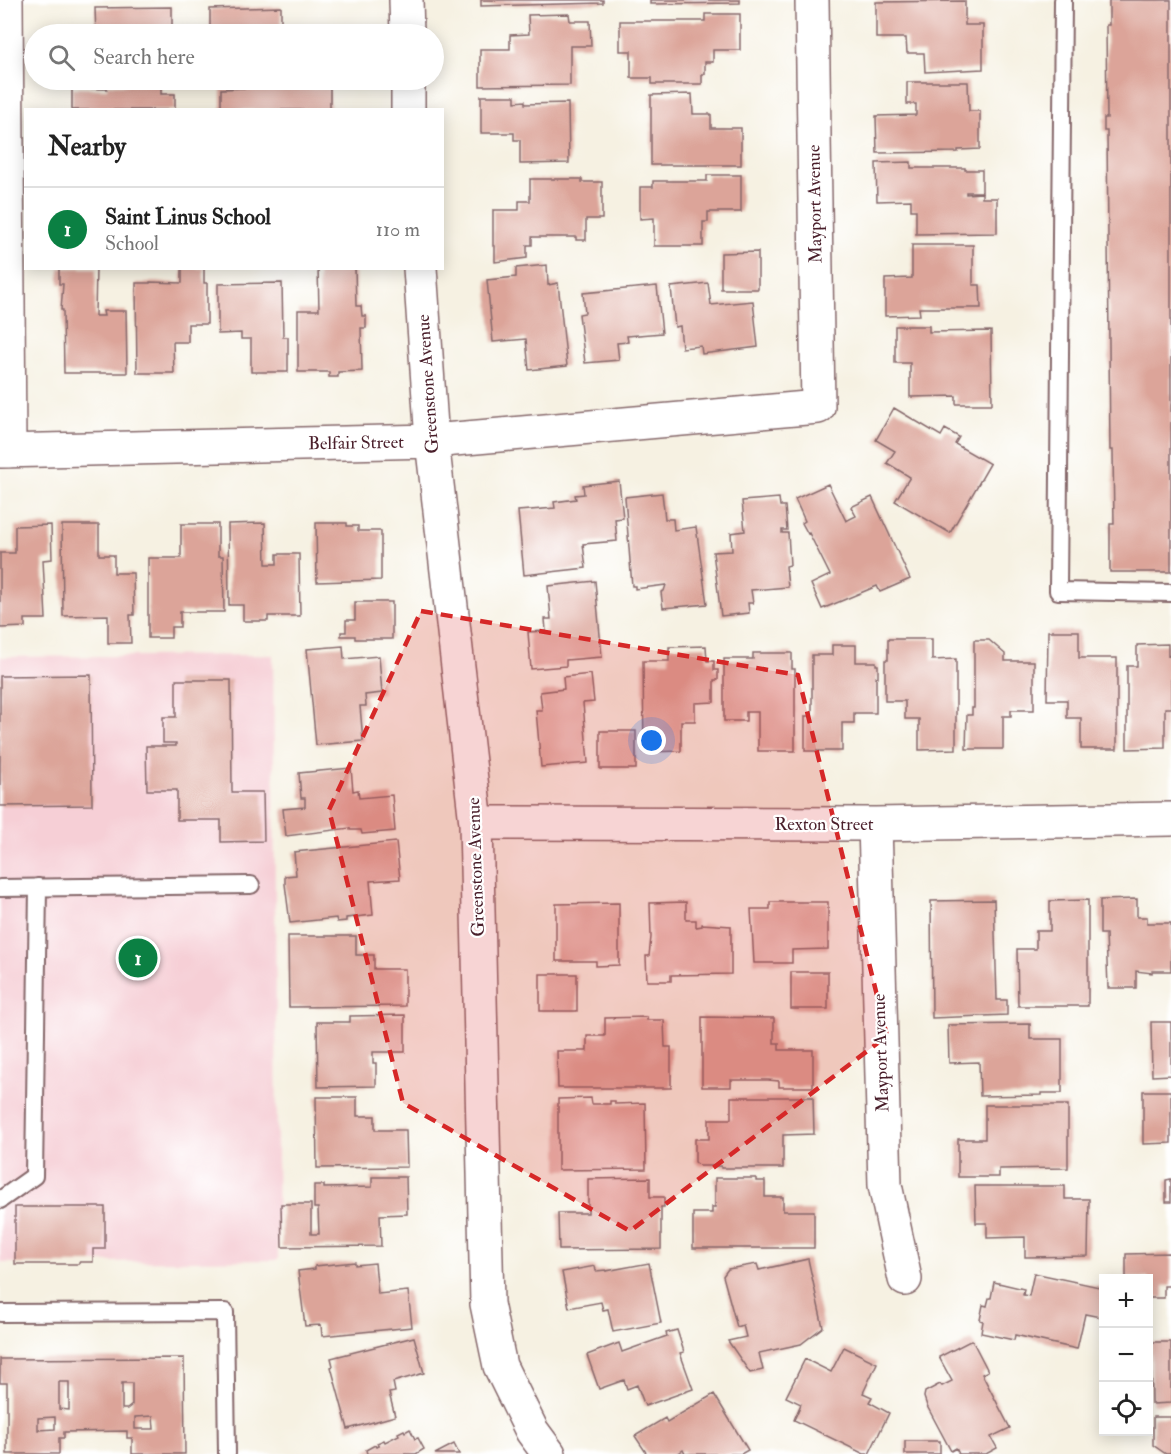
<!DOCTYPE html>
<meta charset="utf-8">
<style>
body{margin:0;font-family:"IM FELL Double Pica",serif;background:#f6f6f6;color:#222}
.controls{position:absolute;right:18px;bottom:18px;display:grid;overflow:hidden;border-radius:0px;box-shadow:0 3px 15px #0003}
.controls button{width:54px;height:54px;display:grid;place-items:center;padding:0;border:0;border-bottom:2px solid #e0e0e0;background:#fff;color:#222;font:30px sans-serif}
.you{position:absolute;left:652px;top:741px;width:21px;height:21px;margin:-15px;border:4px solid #fff;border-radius:50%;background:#1a73e8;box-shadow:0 0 0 9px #1a73e833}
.badge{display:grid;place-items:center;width:39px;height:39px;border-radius:50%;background:#0b8043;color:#fff;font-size:20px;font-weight:700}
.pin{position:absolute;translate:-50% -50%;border:3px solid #fff;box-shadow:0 2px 6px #0006}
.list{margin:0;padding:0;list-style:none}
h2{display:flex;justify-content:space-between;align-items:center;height:78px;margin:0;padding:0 24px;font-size:26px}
h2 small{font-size:20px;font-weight:400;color:#767676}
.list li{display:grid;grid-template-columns:39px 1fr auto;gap:18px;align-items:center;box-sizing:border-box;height:84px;padding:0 24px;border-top:2px solid #e0e0e0}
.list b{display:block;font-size:22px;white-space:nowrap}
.list p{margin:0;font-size:20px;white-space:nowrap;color:#767676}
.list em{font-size:20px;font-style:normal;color:#767676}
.icon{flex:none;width:33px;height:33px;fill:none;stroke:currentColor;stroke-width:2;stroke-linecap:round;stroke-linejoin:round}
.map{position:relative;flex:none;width:1171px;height:1454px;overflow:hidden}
.search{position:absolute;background:#fff;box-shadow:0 3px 15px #0003;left:24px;top:24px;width:420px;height:66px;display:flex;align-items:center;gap:15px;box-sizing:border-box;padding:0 21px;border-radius:33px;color:#767676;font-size:22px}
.panel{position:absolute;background:#fff;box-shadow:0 3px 15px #0003;left:24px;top:108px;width:420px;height:162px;border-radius:0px}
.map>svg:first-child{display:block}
.built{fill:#f6cfd6}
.building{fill:#dca499;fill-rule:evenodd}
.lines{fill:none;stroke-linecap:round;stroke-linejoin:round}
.lane-casing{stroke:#86686b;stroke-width:20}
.street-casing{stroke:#86686b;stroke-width:36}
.lane{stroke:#fff;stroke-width:16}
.street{stroke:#fff;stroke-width:33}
.marked{fill:#d62828;fill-opacity:0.2;stroke:#d62828;stroke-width:4.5;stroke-dasharray:12 8;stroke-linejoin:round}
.labels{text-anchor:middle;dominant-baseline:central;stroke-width:4.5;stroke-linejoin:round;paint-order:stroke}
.street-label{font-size:18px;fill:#4a1f2b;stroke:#fff}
</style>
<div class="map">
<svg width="1171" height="1454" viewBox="0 0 1171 1454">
<rect width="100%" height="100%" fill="#fff"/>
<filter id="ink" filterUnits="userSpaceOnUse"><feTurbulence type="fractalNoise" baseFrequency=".0167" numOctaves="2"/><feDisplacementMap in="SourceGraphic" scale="12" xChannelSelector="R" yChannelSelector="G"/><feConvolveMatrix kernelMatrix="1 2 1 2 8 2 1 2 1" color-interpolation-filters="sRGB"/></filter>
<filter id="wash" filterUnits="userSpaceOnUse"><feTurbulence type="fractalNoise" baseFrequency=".008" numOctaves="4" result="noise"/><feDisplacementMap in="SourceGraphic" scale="24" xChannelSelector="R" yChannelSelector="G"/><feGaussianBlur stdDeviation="1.35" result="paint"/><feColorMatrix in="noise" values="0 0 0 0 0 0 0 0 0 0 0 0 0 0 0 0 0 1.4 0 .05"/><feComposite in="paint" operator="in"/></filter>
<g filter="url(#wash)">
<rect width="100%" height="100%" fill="#f6f1e2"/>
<path class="built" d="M273,655L278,1260L0,1263V657Z"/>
<g id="blocks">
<path class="building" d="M481,0H603V3L481,6Z
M650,0H740V3L650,4Z
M1109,0H1171V572H1110V524H1114L1113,450H1110L1107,131H1104V118H1107L1106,25H1109Z
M965,1V25H983V69L925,72L924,53H907L906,38H876V2Z
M172,7V34H96L95,8Z
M281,7V27H299V34H210V9Z
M569,14L570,21H590L591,46H570V85L480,86V49H510V35L529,34L528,15Z
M705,14H740V50H713V62H705V74H702V84H652V78H631V51H620V21H705Z
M907,82H968L969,111H980V149L958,150V152L877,153L876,116L916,115V104H907Z
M161,84V94H175V110H72V88L107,89V85Z
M295,86V88H330V110H221V89Z
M692,94L693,114H711V128H741V165H651V95Z
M481,96H515V102L525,101V104L568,103L569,163L520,164V140H514V133H481Z
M911,162V168H965V170H982V192H966V194L982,193V198H997V233L916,234V210H911V200L877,201L876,163Z
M707,175H741V212H708V222H703V246H654V218L640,219V187H653V181H707Z
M530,179H582V182H602V219H586V240H576V237H532V245H527V258L495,262V246H493V210H519V201H530Z
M912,245H973V285H980L981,308H919L920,315L885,316V279L912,278Z
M758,252V289H721V253Z
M547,265L548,285L558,283L567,366L529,370L526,339L493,342L487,280L516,277V268Z
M59,268H96L95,316H104L103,311H126L127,373H64L63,310H61L63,284H59Z
M182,268H204V283H207V324H188V342H173L174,373H137L136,283H150V282L182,283Z
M318,268H355L356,306H361L362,316H366V328H361L362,371L338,372V377H329V372H298V310H319Z
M282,283L283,337H288V372H251V339H241V333L218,334V284Z
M708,283L711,305L753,301L758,347L702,354L701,346L682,348L680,326L675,327L671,287Z
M657,286L662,333L627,336L628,342L617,343L619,360L585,363L579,314L585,313L583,293Z
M895,326H929V332L991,331L992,404H956V396L910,397V363H895Z
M894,408L941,436L945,429L959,437L955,444L990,464L950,533L895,501L910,477L887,463L895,451L876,440Z
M619,481L623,518L615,519L617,541L583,544L586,568L524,575L518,511L555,508L554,502L576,499L575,495L584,494L583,485Z
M828,484L846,521L856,516L851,507L872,497L910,579L880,592L877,586L822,609L811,584L830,575L809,533L808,534L802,523L805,521L795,499Z
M662,493L665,519H673L674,530L696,527L707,604L663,608L661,592L664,591L666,585L635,589V586H632L625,497Z
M779,498L780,506H785L787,530H782V533H788L790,565L786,566L788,587L751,590L753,603H748L749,613L721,616L713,552L732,551L731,533L745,531L742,501Z
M265,523L266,564H277V554H299L300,616H268V621H243V605H229L228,524Z
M316,523H347V526H358V531H381V580L317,582Z
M181,524H218V556H223L224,612H180V627H171V638H148V558H181Z
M51,525L52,559L43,560L46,619H25V627L0,628V553H15V526Z
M62,525H99V555H114V573H133L134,615H130L131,643H108V615L63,616Z
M595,581L602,657L566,660V666L531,669L528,632L546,631L545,619H551L548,586Z
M355,602H392V639H355V636H341V632H346V620H355Z
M1048,631H1079V658H1117V749H1081V718H1067V700H1047Z
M888,639H932V660L956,659V749L919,750V719H905V701H885V660H888Z
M974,640H989L1005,654V661H1034V710H1011V716H1003V749H966L967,715H972V708H974Z
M1168,644V656L1171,655V708H1165V748L1127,749V666H1137V645Z
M832,645H856V662H876V665H878V677H876V713H854V723H842V751H805V716H812V655H832Z
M343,646L344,659L379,656L382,693L365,695L366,706H360L363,741L316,745L307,649Z
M706,646L707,661H714V670H718V680H714V702L695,703V721H681V751L644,752L643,661H669V647Z
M753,653H792V669H795V751H758V712H746V721H724V659H753Z
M591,674L594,702L583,703L588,763L541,767L536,710H542L540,692L564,689L563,677Z
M91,675L92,805L0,806V676Z
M176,680H231L232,792H263L264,841L221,842V820H177V790H147L146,746H176V743H163V717H176Z
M600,731H636V769H600Z
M351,768L353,791L358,790L359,798L392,795L395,831L362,834L361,830H350V828L286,836L283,809L305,807V798H301L299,773Z
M396,842L400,879L370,881L373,915L346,918V921L337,922L336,918L290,923L285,884V876L296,875L294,852Z
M1137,899V917H1147V923H1171V971H1152V973L1136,971V988H1108L1106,934H1100V900Z
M994,900L997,1000H1007V1015L932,1018L931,901Z
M1088,900V1006H1018L1017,949H1036V931H1050V901Z
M686,902V920H696V927L702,926V924L731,926V974L671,975V981H647L646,956H649L651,937L650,903Z
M770,902H828V949L792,950V963H754L751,909H770Z
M619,903V965L596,966V961H556V904Z
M288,936H356V955H374V969H405V1006L289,1007Z
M791,972H828V1009H791Z
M540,974H577V1011H540Z
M405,1015V1052H373V1063H376V1086L318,1087L317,1022H350V1016Z
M647,1017V1020H664L665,1047H671V1088H558L557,1051H587V1036H605V1018Z
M702,1017L774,1018V1043H779V1050H813V1087H779V1081L768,1080H731V1087H702Z
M1151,1022H1171V1075L1152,1076Z
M1030,1024V1039H1062V1093H1041V1095L980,1096L979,1062L949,1063L948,1025Z
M1143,1091H1171V1143L1143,1144Z
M316,1097H357V1116H375V1130H406L407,1167L317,1168Z
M731,1097H813L814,1134L783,1135V1168H721V1166H700L695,1162V1139H709V1119H731Z
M591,1098L592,1104H610V1101H615V1104L645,1103L646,1169L558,1170V1099Z
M985,1105H1068V1168L999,1169V1177H958V1139H985Z
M372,1177H406L407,1214L380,1215L381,1246L282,1247L281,1204H311V1234H319L318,1208H314V1185H324V1188L372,1187Z
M650,1178V1197H664V1207H661V1249L559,1250L558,1213H588V1179Z
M715,1178H756V1181H765V1197H783V1211H814V1248H693V1213H712V1207H715Z
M1171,1179V1202H1166V1180Z
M975,1186H1065V1199H1089L1088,1256L1025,1257V1237L987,1238V1223H976Z
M15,1207H105V1249H93V1262H79V1264H15Z
M1171,1253V1286H1164V1298H1148V1278H1126V1254Z
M808,1259L823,1327L801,1344L759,1353L763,1370L750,1373L728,1341L746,1337L743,1325L737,1327L723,1276L728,1269L757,1264L759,1270Z
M355,1262V1265L375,1263L378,1294L408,1291L412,1327L322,1336L321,1325L305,1326L298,1271L315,1269V1266Z
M649,1263L661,1323L613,1332L608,1309L603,1310L601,1302L569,1308L562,1272L595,1266L596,1271L606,1270V1271Z
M1034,1273L1104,1288V1302L1100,1317L1085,1314L1077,1349L1015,1335L1014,1340L981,1333L983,1321L980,1320L983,1305L987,1306L989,1298H991L994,1282L1024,1289L1023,1295L1029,1296Z
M677,1330L684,1352L680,1353L693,1389L645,1406L637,1385L627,1389L624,1380L599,1389L587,1355L619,1343L622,1352L667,1336L666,1333Z
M414,1337L424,1373L393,1382L395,1392L389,1393L395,1416L348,1429L331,1367L333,1366L331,1358Z
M972,1340L988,1371L982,1374L1010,1428L991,1437L997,1448L986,1454H959L956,1448L951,1451L927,1406L924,1397L925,1392L940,1384L942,1386L952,1381L939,1357Z
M1151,1342H1171V1403L1152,1404Z
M844,1347L877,1363L863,1393L872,1397L869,1402L889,1413L869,1454H864L794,1420L801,1404L786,1397L805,1359L831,1372Z
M184,1358L185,1454H132V1438H127V1431L64,1432V1438H59V1454H7V1383H0V1359ZM59,1382H69V1410L59,1409ZM122,1383H132V1405L127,1409H122ZM153,1416L154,1429H135V1417ZM55,1417V1429L38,1430V1418Z
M714,1394L748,1450L741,1454H685L683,1450L677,1454H647L635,1436L665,1418L667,1422Z
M1153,1417H1171V1454H1166L1153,1445Z
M410,1429L415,1439L418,1438L424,1449L416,1454H367L366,1450L375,1445L376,1447L379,1446L377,1443L384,1440L385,1442L399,1435L398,1433L404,1430L405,1432Z
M905,1441H940V1454H905Z
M454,1444L459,1454H435Z"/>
</g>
</g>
<g filter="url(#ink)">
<use href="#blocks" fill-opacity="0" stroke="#86686b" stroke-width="1.5"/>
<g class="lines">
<defs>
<path id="lane" d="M1063,0L1058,591L1171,593
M0,888L251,885
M0,1200L34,1176L38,887
M0,1313L225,1312L227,1454"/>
<path id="street" d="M6,0L9,451
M406,0L407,34
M408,80V110
M420,268L432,441L476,823L487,1304L500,1366L532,1431L549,1454
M0,451L432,441L818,407L812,0
M476,823L875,824L1171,819
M875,824L885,1185L905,1279"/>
</defs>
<use href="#lane" class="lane-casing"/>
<use href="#street" class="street-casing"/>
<use href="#lane" class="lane"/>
<use href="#street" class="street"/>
</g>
</g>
<path class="marked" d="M421,611L798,675L887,1036L630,1231L403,1103L329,810Z"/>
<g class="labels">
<g class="street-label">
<text transform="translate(815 204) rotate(-91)">Mayport Avenue</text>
<text transform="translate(428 384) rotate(-94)">Greenstone Avenue</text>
<text transform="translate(356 443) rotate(-1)">Belfair Street</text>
<text x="824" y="824">Rexton Street</text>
<text transform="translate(476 867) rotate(-92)">Greenstone Avenue</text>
<text transform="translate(881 1053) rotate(-92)">Mayport Avenue</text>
</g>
</g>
</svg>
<div class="controls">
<button>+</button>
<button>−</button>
<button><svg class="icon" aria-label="locate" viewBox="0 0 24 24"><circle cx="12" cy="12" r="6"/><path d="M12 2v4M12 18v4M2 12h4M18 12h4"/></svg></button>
</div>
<div class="you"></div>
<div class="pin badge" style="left:138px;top:958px">1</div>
<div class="search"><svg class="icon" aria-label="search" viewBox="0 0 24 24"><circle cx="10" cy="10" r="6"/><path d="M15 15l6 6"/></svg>Search here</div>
<section class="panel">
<h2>Nearby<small></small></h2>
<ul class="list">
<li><span class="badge">1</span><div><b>Saint Linus School</b><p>School</p></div><em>110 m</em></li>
</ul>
</section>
</div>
